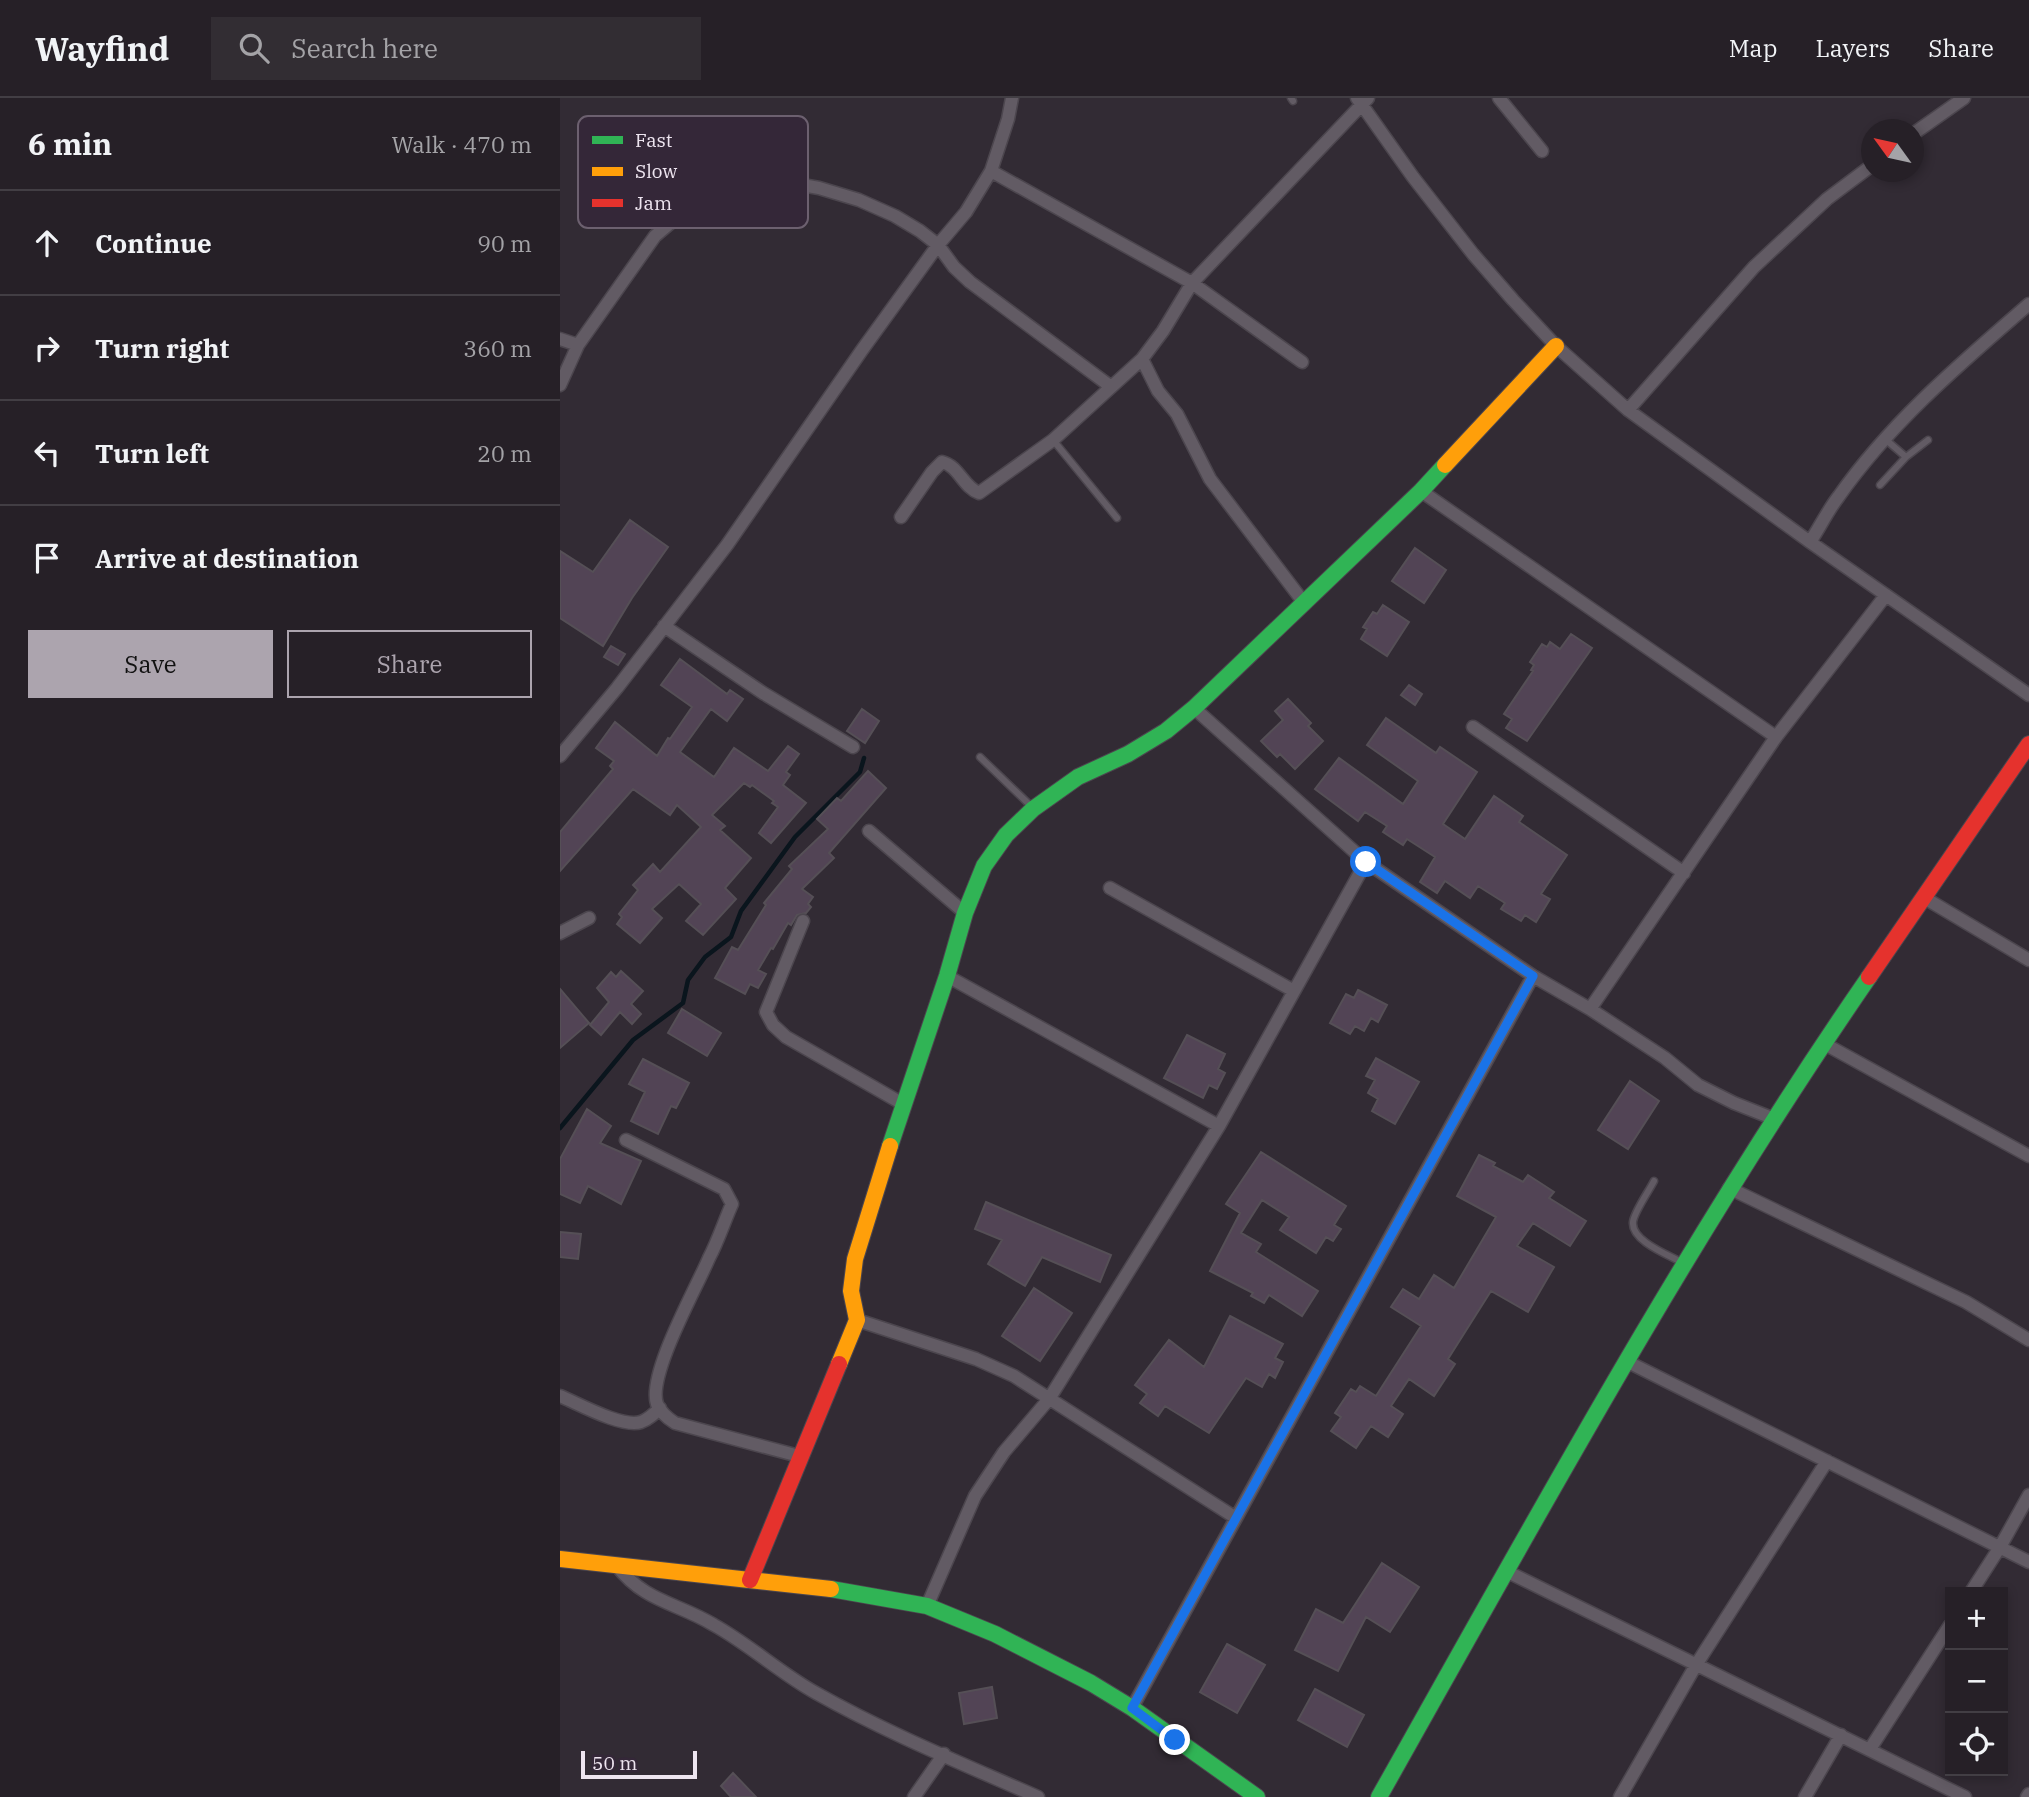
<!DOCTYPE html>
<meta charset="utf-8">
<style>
body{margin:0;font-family:"IBM Plex Serif",serif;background:#322d33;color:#f1f3f6}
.controls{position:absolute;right:21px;bottom:21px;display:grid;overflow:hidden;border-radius:0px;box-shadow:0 4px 10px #0003}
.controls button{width:63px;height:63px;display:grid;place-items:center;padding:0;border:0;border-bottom:2px solid #423e44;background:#262027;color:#f1f3f6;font:35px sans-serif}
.compass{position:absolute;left:1301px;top:21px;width:63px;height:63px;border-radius:50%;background:#262027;box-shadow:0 4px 10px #0003;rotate:303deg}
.scale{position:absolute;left:21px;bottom:18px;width:116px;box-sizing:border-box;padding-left:7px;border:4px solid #eee5f0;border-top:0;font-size:19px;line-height:24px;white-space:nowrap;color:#eee5f0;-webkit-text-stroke:5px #342738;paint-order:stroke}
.stop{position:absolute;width:21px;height:21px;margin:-16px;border:5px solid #1a73e8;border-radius:50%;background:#fff}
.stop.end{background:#1a73e8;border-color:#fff;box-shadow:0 2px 7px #0008}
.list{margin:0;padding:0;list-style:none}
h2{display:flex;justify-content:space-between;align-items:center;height:91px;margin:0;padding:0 28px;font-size:30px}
h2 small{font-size:23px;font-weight:400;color:#a4a3a7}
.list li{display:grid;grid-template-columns:46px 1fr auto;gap:21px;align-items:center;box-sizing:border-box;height:105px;padding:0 28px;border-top:2px solid #423e44}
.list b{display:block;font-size:26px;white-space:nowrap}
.list em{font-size:23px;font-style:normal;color:#a4a3a7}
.actions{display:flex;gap:14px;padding:21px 28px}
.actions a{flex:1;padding:16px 0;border:2px solid #aca4ae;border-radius:0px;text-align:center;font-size:24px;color:#aca4ae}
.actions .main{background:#aca4ae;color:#111}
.icon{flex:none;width:38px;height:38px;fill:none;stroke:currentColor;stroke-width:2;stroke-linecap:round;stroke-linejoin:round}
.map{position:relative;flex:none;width:1469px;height:1699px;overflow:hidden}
header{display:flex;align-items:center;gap:42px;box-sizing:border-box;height:98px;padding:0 35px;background:#262027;border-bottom:2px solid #423e44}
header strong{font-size:33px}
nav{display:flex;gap:38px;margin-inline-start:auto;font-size:24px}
.search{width:490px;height:63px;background:#322d33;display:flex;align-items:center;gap:18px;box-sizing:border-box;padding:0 24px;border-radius:0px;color:#a4a3a7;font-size:26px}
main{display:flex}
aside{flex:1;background:#262027}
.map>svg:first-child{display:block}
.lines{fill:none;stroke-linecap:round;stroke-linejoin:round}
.stream{stroke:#0a151d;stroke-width:4.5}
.building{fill:#524455;stroke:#554f56;stroke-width:2}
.lane-casing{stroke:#4c464e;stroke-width:9}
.street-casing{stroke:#4c464e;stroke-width:15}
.fast-casing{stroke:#4c464e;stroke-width:18}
.slow-casing{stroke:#4c464e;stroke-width:18}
.jam-casing{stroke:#4c464e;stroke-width:18}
.lane{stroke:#625b64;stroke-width:6}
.street{stroke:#625b64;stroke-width:12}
.fast{stroke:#30b455;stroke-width:16}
.slow{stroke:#ff9f0a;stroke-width:16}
.jam{stroke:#e5322d;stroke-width:16}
.route{stroke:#1a73e8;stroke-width:9}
.key{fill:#342738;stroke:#6c606f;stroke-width:2}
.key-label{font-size:19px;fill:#eee5f0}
</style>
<header>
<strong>Wayfind</strong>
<div class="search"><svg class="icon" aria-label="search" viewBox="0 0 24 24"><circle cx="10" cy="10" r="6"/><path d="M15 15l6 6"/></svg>Search here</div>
<nav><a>Map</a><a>Layers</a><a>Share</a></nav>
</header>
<main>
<aside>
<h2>6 min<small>Walk · 470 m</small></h2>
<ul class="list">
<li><svg class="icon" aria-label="ahead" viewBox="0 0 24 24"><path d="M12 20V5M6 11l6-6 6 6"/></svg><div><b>Continue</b></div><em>90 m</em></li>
<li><svg class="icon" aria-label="right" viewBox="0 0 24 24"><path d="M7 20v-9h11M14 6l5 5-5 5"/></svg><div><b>Turn right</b></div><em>360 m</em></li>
<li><svg class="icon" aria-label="left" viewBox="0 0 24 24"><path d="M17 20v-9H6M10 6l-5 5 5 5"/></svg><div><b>Turn left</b></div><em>20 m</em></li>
<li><svg class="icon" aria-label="arrive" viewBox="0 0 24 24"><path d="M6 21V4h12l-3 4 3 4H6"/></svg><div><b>Arrive at destination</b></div></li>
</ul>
<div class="actions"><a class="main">Save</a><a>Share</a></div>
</aside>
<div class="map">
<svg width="1469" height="1699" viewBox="0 0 1469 1699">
<rect width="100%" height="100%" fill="#322b34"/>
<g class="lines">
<path class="stream" d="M0,1030L73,942L123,905L128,882L145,859L171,839L181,813L235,739L300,674L304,660"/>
</g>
<path class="building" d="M70,422L108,449L72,500L43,548L0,520V453L33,474Z
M855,450L886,472L864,505L832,483Z
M823,507L849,524L827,558L801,541L807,531L803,529L813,514L817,516Z
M1011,536L1032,550L967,643L946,630L952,621L944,616L973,573L971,572L974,567L970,564L982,546L987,549L990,544L1000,551Z
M51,548L65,556L58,567L44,559Z
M120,561L167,596L170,592L183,601L167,623L151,611L120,654L154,679L174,650L208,673L228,648L239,656L226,674L230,677L223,687L246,705L211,745L199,735L218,709L212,705L214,703L192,687L190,689L184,685L152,717L165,728L160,732L191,760L165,790L176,801L143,837L126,823L141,806L119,786L92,811L102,820L80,845L57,826L62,819L59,816L78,792L73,787L93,766L100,774L141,729L117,707L110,717L73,691L0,773V734L53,671L50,668L54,663L36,650L55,624L97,658L108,640L110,641L132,609L101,587Z
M849,587L862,596L855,607L841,597Z
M728,601L751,625L748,628L763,643L735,671L720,656L717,659L701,643L723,622L715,613Z
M302,611L319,623L305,645L287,633Z
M826,620L876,655L880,649L917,674L883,726L905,741L934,698L963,718L959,724L1007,757L981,796L990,801L976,824L965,817L961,823L941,811L945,805L918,788L910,800L885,783L877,795L860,784L875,759L847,741L843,747L823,734L827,728L805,714L798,723L755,691L779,660L843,706L858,683L807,647Z
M308,673L326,690L269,755L274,760L242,791L253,799L248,806L251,809L246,815L237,817L231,827L228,825L213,851L211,850L198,872L206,876L198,890L190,886L185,896L155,880L172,849L178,852L206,807L204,805L232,771L229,768L268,731L257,721L277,700L281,703Z
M61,873L83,893L71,906L81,916L72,926L60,914L41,937L30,927L49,904L37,890L51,874L56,879Z
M0,891L29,925L0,950Z
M798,892L827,907L818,924L811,920L804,933L795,928L790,936L770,925L786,896L794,900Z
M122,911L161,935L147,958L108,935Z
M627,937L665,956L658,971L665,975L657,991L649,987L643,1000L604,980Z
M816,960L859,984L835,1026L812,1013L818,1001L808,995L815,982L806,978Z
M83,961L129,985L116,1010L111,1008L98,1036L71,1023L85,994L69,986Z
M1070,983L1099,1003L1068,1051L1038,1032Z
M27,1011L51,1028L40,1045L81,1063L61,1106L28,1088L20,1105L0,1096V1061Z
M701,1054L786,1108L774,1127L781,1131L773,1143L766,1139L756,1155L720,1132L729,1119L702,1102L681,1135L701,1146L696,1154L758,1193L742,1218L709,1197L704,1205L691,1198L693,1195L650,1173L680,1115L666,1106Z
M919,1057L935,1065L933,1068L963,1084L968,1077L994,1094L989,1100L1026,1123L1010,1148L973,1125L957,1148L994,1169L968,1214L931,1193L888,1261L895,1266L874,1298L849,1281L831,1308L843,1316L828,1339L811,1328L796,1350L771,1333L781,1319L775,1315L791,1291L796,1294L800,1288L816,1298L861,1228L831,1209L843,1191L859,1201L874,1177L894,1190L936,1119L897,1098Z
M426,1104L551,1157L540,1184L482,1159L465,1188L428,1166L442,1142L415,1131Z
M0,1134L21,1136L18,1161L0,1159Z
M474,1190L512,1215L480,1263L442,1238Z
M670,1218L723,1246L715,1260L723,1264L715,1280L709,1276L702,1289L686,1280L649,1335L605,1308L598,1318L580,1305L587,1296L575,1287L609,1242L644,1269Z
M822,1465L859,1489L830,1534L806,1519L778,1573L735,1552L756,1511L783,1525Z
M667,1546L705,1567L677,1615L640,1594Z
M432,1589L437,1620L404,1626L399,1595Z
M755,1591L804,1617L787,1649L738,1622Z
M173,1675L196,1699H171L161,1688Z"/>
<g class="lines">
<defs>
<path id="lane" d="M731,0L733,3
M1325,341L1346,359
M493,342L557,420
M1320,387L1346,359L1368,342
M420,659L472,709
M1094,1083C1089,1093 1074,1114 1073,1124C1071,1143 1109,1157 1123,1165"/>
<path id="street" d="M797,0L853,79L913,156L953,202L996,248L1068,312L1250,444L1469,597
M939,0L982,53
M1353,36L1404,0
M431,73L632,185L742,264
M0,241L18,247
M582,261L598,293L617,316L650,381L745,506
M0,287L18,247L95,138L128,110L165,94L220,83L259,90L299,102L335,118L360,133L378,147L394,169L410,184L550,288
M1068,312L1194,169L1267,101L1311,68
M861,393L1216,639
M341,419L372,374L382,364C399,368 403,389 419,395L493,342L582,261L603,233L632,185L808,0
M1250,444C1260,429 1268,412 1279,398C1331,324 1401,265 1469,206
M104,528L203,595L293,649
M634,610L806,764L973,878L1030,911L1105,960L1138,987L1174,1005L1212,1020
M913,629L1124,775
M0,658L57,590L167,447L302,252L378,147L406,114L431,73L448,21L452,0
M309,733L405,815
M550,790L734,893
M1363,799L1469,862
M243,823L206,914L213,927L226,939L343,1006
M0,835L29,820
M387,878L659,1028
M1030,911L1216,639L1326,497
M1263,945L1469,1058
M66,1042L164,1091L172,1106C164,1124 158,1143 149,1160C137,1189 87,1277 97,1306C101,1315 107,1320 115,1325L239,1358
M1169,1090L1406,1204L1469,1242
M297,1222L416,1261L454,1278L676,1420
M1068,1264L1469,1464
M0,1298C19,1306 62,1330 81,1324C89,1321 94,1316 100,1310
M56,1467C86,1505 116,1504 154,1527C190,1547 220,1575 256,1595C327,1635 403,1666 478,1699
M946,1473L1405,1699
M1411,1494L1440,1449L1469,1397
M367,1508L415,1398L444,1354L489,1301L659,1028L806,764
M572,1610L973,878
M1310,1651L1390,1527
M354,1699L384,1656
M1060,1699L1136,1567L1267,1363
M1245,1699L1281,1637
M1467,1699L1469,1696"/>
<path id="fast" d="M330,1048L387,878L405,815L424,768L446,737L473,711L518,679L568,656L606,633L634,610L861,393L885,367
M271,1491L367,1508L435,1536L531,1585L572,1610L697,1699
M819,1699C975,1422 1128,1141 1309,879"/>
<path id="slow" d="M885,367L996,248
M279,1266L297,1222L291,1193L295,1161L330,1048
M0,1461L271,1491"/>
<path id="jam" d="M1309,879L1469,646
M190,1482L279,1266"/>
</defs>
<use href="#lane" class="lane-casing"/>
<use href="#street" class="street-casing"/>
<use href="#fast" class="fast-casing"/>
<use href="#slow" class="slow-casing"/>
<use href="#jam" class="jam-casing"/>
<use href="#lane" class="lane"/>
<use href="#street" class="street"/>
<use href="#fast" class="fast"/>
<use href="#slow" class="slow"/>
<use href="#jam" class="jam"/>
</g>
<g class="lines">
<path class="route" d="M615,1642L572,1610L973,878L806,764"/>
</g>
<rect x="18" y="18" width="230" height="112" rx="10" class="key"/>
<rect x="32" y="38" width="31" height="8" fill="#30b455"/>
<rect x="32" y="69" width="31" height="9" fill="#ff9f0a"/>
<rect x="32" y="101" width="31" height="8" fill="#e5322d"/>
<g class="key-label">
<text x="75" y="49">Fast</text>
<text x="75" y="80">Slow</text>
<text x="75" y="112">Jam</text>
</g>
</svg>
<div class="controls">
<button>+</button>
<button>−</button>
<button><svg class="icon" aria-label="locate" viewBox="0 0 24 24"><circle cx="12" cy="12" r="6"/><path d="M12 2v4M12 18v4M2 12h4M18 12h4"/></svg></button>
</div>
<svg class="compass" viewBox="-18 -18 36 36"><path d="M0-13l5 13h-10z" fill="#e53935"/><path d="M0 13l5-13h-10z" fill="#a4a3a7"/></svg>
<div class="scale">50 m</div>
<div class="stop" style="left:806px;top:764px"></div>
<div class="stop end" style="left:615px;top:1642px"></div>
</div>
</main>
